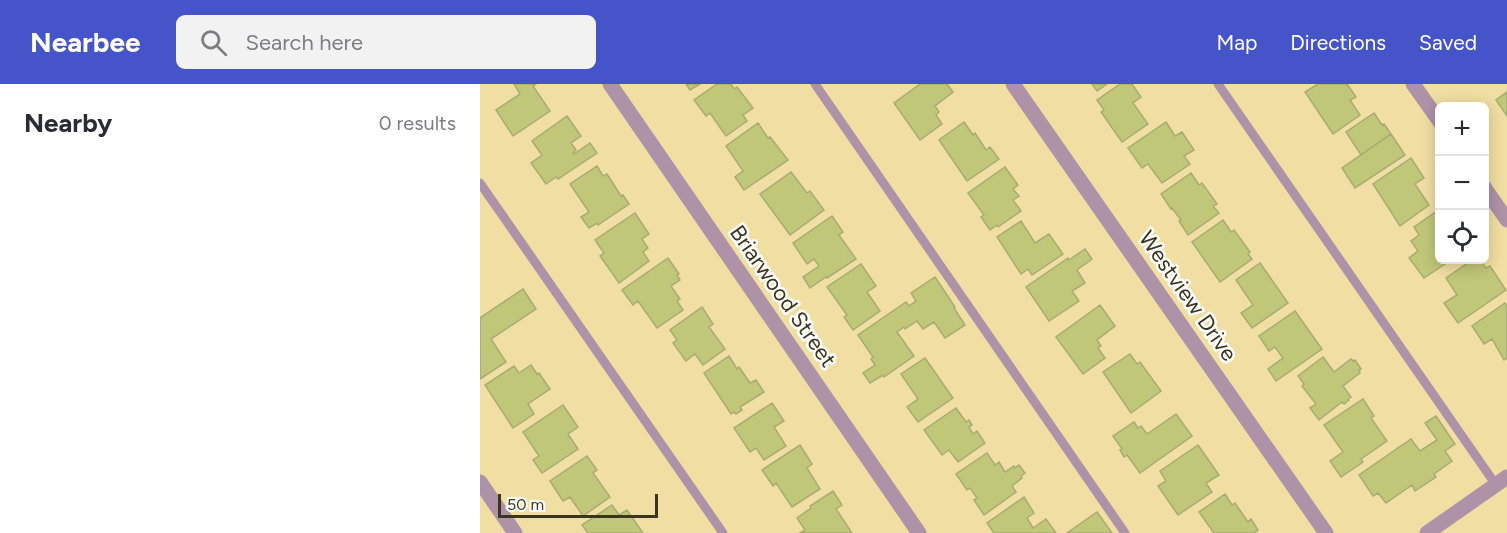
<!DOCTYPE html>
<meta charset="utf-8">
<style>
body{margin:0;font-family:Figtree,sans-serif;background:#f2f2f3;color:#2b2b33}
.controls{position:absolute;right:18px;top:18px;display:grid;overflow:hidden;border-radius:9px;box-shadow:0 3px 15px #0003}
.controls button{width:54px;height:54px;display:grid;place-items:center;padding:0;border:0;border-bottom:2px solid #e1e1e2;background:#fff;color:#2b2b33;font:30px sans-serif}
.scale{position:absolute;left:18px;bottom:15px;width:160px;box-sizing:border-box;padding-left:6px;border:3px solid #3c351d;border-top:0;font-size:16px;line-height:21px;white-space:nowrap;color:#3c351d;-webkit-text-stroke:4px #fff;paint-order:stroke}
.list{margin:0;padding:0;list-style:none}
h2{display:flex;justify-content:space-between;align-items:center;height:78px;margin:0;padding:0 24px;font-size:26px}
h2 small{font-size:20px;font-weight:400;color:#7c7c81}
.icon{flex:none;width:33px;height:33px;fill:none;stroke:currentColor;stroke-width:2;stroke-linecap:round;stroke-linejoin:round}
.map{position:relative;flex:none;width:1027px;height:449px;overflow:hidden}
header{display:flex;align-items:center;gap:36px;box-sizing:border-box;height:84px;padding:0 30px;background:#4554c8;color:#fff}
header strong{font-size:28px}
nav{display:flex;gap:33px;margin-inline-start:auto;font-size:21px}
.search{width:420px;height:54px;background:#f2f2f3;display:flex;align-items:center;gap:15px;box-sizing:border-box;padding:0 21px;border-radius:9px;color:#7c7c81;font-size:22px}
main{display:flex}
aside{flex:1;background:#fff}
.map>svg:first-child{display:block}
.building{fill:#c0c779;stroke:#a7ac72;stroke-width:1.5}
.lines{fill:none;stroke-linecap:round;stroke-linejoin:round}
.lane{stroke:#ae92a8;stroke-width:9}
.street{stroke:#ae92a8;stroke-width:15}
.labels{text-anchor:middle;dominant-baseline:central;stroke-width:5;stroke-linejoin:round;paint-order:stroke}
.street-label{font-size:22px;fill:#3c351d;stroke:#fff}
</style>
<header>
<strong>Nearbee</strong>
<div class="search"><svg class="icon" aria-label="search" viewBox="0 0 24 24"><circle cx="10" cy="10" r="6"/><path d="M15 15l6 6"/></svg>Search here</div>
<nav><a>Map</a><a>Directions</a><a>Saved</a></nav>
</header>
<main>
<aside>
<h2>Nearby<small>0 results</small></h2>
<ul class="list">
</ul>
</aside>
<div class="map">
<svg width="1027" height="449" viewBox="0 0 1027 449">
<rect width="100%" height="100%" fill="#f1dea2"/>
<path class="building" d="M34,0H56L53,2L70,27L33,52L16,26L40,10Z
M206,0H220L210,6Z
M237,0H251L254,5L257,3L273,24L263,31L267,37L246,52L230,29L226,32L214,16Z
M440,0H467L473,8L455,22L459,28L456,31L462,40L440,56L414,19Z
M612,0H627L617,7Z
M640,0H652L661,13L653,19L668,40L642,58L621,28L624,26L617,16Z
M838,0H867L876,13L870,16L880,31L853,50L825,8Z
M1027,8V32L1016,16Z
M894,29L902,41L904,40L911,50L881,71L866,48Z
M87,32L101,52L91,59L96,66L93,69L94,70L110,59L117,69L78,95L76,93L66,100L51,79L62,71L52,57Z
M484,38L493,51L495,49L506,66L510,63L519,75L487,97L459,56Z
M686,38L695,52L702,48L714,66L704,72L710,80L682,99L668,80L662,84L648,64Z
M278,39L288,54L290,53L308,76L264,106L255,93L263,87L246,62Z
M911,50L925,71L875,104L862,84Z
M931,74L944,94L935,100L949,121L920,142L893,100Z
M117,82L123,92L127,90L141,112L143,111L149,120L118,141L117,139L109,144L101,133L109,128L90,100Z
M525,83L538,101L533,105L539,112L533,116L541,127L518,143L517,141L510,146L501,133L504,131L488,109Z
M311,88L327,109L330,107L344,126L310,151L280,110Z
M711,89L719,101L722,99L737,120L733,122L739,129L708,151L699,137L701,136L692,124L691,125L681,110Z
M960,125V176H971L944,194L929,174L938,167L931,157L939,151L934,143Z
M155,129L169,150L162,155L168,164L163,168L169,177L139,199L120,172L124,169L115,156Z
M352,132L363,148L359,151L376,175L347,194L346,193L330,204L323,193L339,182L334,175L327,180L313,159Z
M743,136L751,148L754,146L770,168L768,170L772,175L740,198L712,158Z
M541,137L555,159L569,150L583,170L552,191L548,185L541,190L517,153Z
M605,165L612,175L597,186L605,199L592,207L599,217L569,237L546,203L588,174L589,176Z
M188,174L199,190L197,191L200,196L191,202L200,215L197,217L203,226L177,244L158,217L153,221L142,206Z
M992,176H1000L1006,184L1010,182L1026,206L978,239L964,219L977,211L966,194Z
M780,179L808,219L772,244L761,229L773,221L756,196Z
M381,180L396,202L387,208L400,227L373,246L364,233L367,231L347,203Z
M455,193L475,223L474,224L485,241L465,254L454,238L443,245L437,237L425,245L424,243L417,248L434,272L404,293L403,291L390,299L383,289L395,281L391,275L393,273L378,251L426,218L429,222L436,217L431,209Z
M43,205L56,225L11,255L26,278L0,295V234Z
M1025,219L1027,222V274L1024,276L1012,255L1004,260L992,242Z
M620,221L635,242L617,256L621,262L618,264L625,274L603,290L576,253Z
M222,223L233,240L229,243L245,265L223,281L215,270L206,277L193,259L197,256L190,246Z
M815,227L842,265L796,297L788,285L803,274L795,263L789,267L779,252Z
M650,270L657,280L660,278L681,307L651,329L623,288Z
M249,272L257,285L259,283L270,299L276,296L284,308L260,323L262,326L256,330L254,328L251,330L224,289Z
M843,273L854,288L871,275L873,277L875,276L881,285L879,286L880,289L863,302L871,313L868,315L869,316L864,320L862,318L839,336L830,324L836,320L822,302L824,300L818,292Z
M445,274L473,314L438,338L427,323L438,315L421,290Z
M51,281L57,290L59,289L70,305L48,320L54,330L33,344L5,301L34,282L39,289Z
M883,315L894,332L891,334L907,357L881,375L883,378L861,393L850,377L863,368L844,341Z
M292,319L304,337L294,343L306,362L284,376L276,364L270,368L254,344Z
M83,321L98,343L88,350L98,365L62,389L53,376L59,372L43,348Z
M476,324L486,338L489,336L492,341L489,343L493,350L497,347L505,359L478,378L469,366L462,371L444,346Z
M696,330L712,352L660,389L647,371L644,373L640,366L642,365L633,352L654,338L658,344L661,342L667,350Z
M956,332L975,360L965,367L972,377L954,390L956,393L935,407L932,401L906,419L898,409L893,412L879,391L931,355L940,367L957,356L945,339Z
M320,361L332,380L327,384L340,405L312,423L296,399L293,402L282,386Z
M718,361L739,391L726,399L732,408L698,431L678,402L686,397L680,387Z
M507,369L515,381L519,378L525,388L534,382L535,384L539,381L545,389L541,392L542,394L532,402L536,408L504,431L494,416L497,414L490,404L487,406L476,390Z
M107,372L117,386L113,389L130,413L103,432L90,413L83,417L70,397Z
M353,407L362,421L356,425L372,449H320L325,446L317,434L331,424L330,422Z
M745,410L752,421L755,419L768,438L771,435L778,446L774,449H734L719,428Z
M544,413L554,429L547,434L553,444L566,435L576,449H514L507,439Z
M132,421L139,431L147,426L163,449H108L102,441Z
M617,428L632,449H587Z"/>
<g class="lines">
<path class="lane" d="M335,0L645,449
M738,0L1016,401
M0,99L243,449"/>
<path class="street" d="M130,0L439,449
M533,0L846,449
M933,0L960,38
M1004,103L1027,136
M0,398L35,449
M947,449L1027,393"/>
</g>
<g class="labels">
<g class="street-label">
<text transform="translate(303 212) rotate(55)">Briarwood Street</text>
<text transform="translate(708 212) rotate(55)">Westview Drive</text>
</g>
</g>
</svg>
<div class="controls">
<button>+</button>
<button>−</button>
<button><svg class="icon" aria-label="locate" viewBox="0 0 24 24"><circle cx="12" cy="12" r="6"/><path d="M12 2v4M12 18v4M2 12h4M18 12h4"/></svg></button>
</div>
<div class="scale">50 m</div>
</div>
</main>
